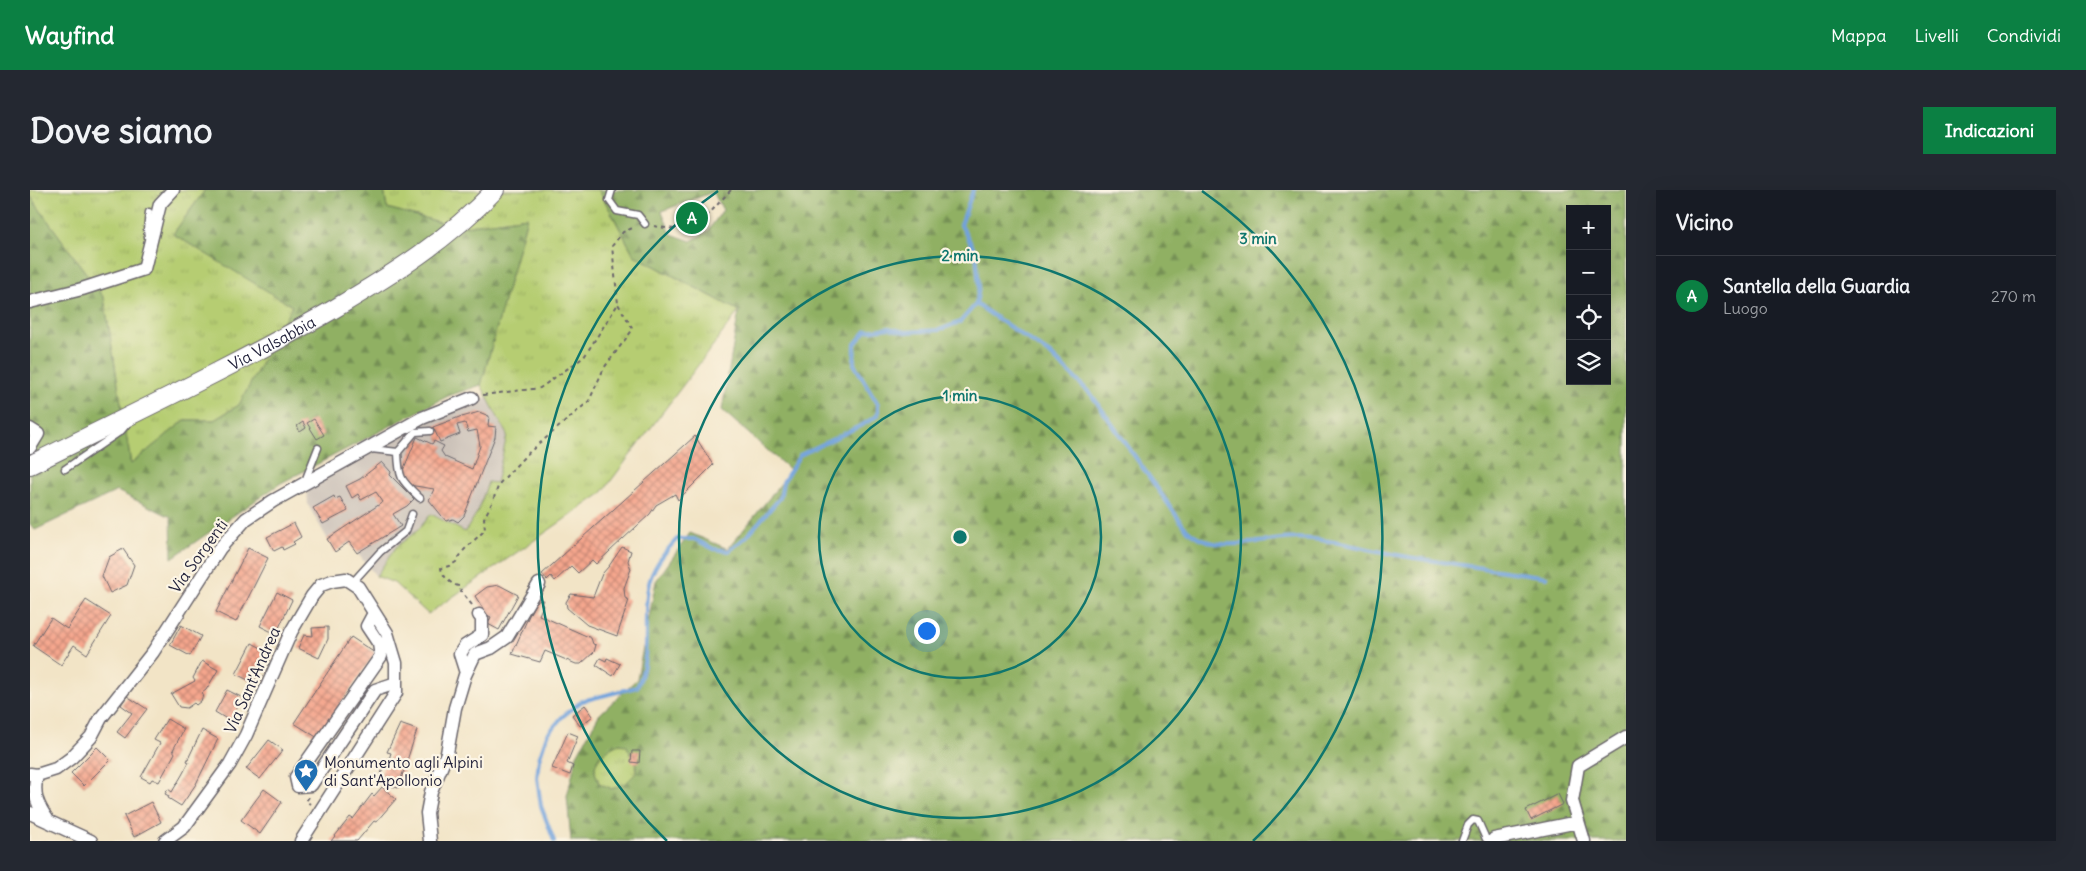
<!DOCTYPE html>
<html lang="it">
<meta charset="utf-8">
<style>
body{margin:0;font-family:Delius,sans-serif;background:#242831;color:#f1f3f6}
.controls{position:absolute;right:15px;top:15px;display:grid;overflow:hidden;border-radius:0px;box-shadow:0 5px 20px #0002}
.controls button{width:45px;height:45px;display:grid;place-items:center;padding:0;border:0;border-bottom:1px solid #363941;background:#171b24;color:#f1f3f6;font:25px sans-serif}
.you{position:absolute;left:896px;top:440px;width:18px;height:18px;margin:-12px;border:4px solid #fff;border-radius:50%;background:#1a73e8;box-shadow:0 0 0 8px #1a73e833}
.badge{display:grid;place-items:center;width:32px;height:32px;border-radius:50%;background:#0b8043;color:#fff;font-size:16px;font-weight:700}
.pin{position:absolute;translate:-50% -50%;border:2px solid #fff;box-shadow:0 1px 5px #0006}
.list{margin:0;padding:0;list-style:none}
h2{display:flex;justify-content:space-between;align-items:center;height:65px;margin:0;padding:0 20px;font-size:21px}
h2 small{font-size:16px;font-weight:400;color:#9ea1a6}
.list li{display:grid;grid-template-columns:32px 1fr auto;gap:15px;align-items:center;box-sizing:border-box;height:80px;padding:0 20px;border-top:1px solid #363941}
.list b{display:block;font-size:19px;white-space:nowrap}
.list p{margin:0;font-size:16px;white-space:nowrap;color:#9ea1a6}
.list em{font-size:16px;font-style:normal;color:#9ea1a6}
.icon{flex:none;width:28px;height:28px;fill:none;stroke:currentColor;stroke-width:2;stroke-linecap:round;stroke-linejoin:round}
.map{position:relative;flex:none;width:1596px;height:651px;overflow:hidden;border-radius:0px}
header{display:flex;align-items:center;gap:30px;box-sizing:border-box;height:70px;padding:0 25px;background:#0b8043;color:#fff}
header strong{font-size:24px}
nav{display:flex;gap:28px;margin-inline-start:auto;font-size:18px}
.intro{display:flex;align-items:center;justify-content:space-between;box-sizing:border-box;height:120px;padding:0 30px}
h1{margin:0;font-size:35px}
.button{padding:12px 22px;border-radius:0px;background:#0b8043;color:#fff;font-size:18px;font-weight:700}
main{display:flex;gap:30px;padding:0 30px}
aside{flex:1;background:#171b24;border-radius:0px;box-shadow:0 5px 20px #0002}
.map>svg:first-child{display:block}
.industrial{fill:#ccc2b9}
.grass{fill:url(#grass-tufts);stroke:#6c7856}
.forest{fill:url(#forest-firs);stroke:#596950;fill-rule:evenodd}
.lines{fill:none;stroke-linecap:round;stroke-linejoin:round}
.stream{stroke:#72a3dc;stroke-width:4}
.building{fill:url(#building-cross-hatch)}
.lane-casing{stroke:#6b666c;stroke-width:9}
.street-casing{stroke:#6b666c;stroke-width:15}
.secondary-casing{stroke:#6b666c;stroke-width:20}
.path{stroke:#6b666c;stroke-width:2;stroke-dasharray:4 4;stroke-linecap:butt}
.lane{stroke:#fff;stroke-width:6}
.street{stroke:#fff;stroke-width:12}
.secondary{stroke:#fff;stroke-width:18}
.ring{fill:none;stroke:#0f766e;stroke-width:2.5}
.labels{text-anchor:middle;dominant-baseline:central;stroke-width:4.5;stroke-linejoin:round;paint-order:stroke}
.street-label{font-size:16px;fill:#22223b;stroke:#fcf5e5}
.poi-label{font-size:16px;fill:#22223b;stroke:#fcf5e5;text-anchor:start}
.centre{fill:#0f766e;stroke:#fcf5e5;stroke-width:2.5}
.ring-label{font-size:15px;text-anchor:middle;font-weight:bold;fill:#0f766e;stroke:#fcf5e5;stroke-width:4.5;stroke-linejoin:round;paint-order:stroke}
</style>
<header>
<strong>Wayfind</strong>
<nav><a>Mappa</a><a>Livelli</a><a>Condividi</a></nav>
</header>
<div class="intro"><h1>Dove siamo</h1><a class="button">Indicazioni</a></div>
<main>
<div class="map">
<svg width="1596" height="651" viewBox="0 0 1596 651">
<defs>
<pattern id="grass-tufts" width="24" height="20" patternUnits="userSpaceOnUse" patternTransform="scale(1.25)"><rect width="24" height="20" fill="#b6cd72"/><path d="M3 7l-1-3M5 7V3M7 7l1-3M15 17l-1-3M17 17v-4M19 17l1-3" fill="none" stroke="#9cb064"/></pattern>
<pattern id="forest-firs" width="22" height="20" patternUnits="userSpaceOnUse" patternTransform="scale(1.25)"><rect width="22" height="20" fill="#90b064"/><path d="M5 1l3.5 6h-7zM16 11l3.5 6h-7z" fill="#758f54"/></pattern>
<pattern id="building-cross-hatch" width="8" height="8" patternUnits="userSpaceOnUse" patternTransform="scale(1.25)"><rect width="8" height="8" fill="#f5a68d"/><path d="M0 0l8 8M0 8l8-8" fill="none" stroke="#c68774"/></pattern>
</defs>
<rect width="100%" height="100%" fill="#fcf5e5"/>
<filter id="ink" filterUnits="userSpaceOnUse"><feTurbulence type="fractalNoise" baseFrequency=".02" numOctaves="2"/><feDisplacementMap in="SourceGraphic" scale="10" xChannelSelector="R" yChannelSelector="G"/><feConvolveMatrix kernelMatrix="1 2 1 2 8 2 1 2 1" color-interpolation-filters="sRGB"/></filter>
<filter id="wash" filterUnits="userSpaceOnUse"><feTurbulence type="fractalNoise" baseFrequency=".0096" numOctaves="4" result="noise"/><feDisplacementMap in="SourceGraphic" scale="20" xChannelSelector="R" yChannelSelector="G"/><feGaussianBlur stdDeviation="1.12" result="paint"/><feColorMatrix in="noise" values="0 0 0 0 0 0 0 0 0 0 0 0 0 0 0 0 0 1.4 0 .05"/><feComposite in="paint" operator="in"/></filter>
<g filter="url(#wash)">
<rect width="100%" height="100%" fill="#f2e4c6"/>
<path class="industrial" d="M457,207L477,245L466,294L458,292L448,321L435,342L401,324L388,340L366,357L346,386L319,353L305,362L278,315L277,298L386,236Z"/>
<path class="grass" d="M0,0H175L143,44L263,115L209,215L184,230H155L101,275L74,108L0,6Z
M354,0H569L604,65L709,121L571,304L398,424L364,393L346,386L366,357L388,340L401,324L435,342L448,321L458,292L466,293L477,245L451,195L497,27L428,37L357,18Z
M589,554L596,555L606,573V583L596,593L582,599L569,593C568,589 565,584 565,581C564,567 579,558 589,554Z"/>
<path class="forest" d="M175,0H354L357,18L428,37L497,27L451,195L418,206L251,293L142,368L141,327L87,301L5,340L0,334V6L74,108L101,274L155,230H184L209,215L262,116L143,44Z
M569,0H1596V651H541L537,606L547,565L569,525L607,489L626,391L660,343L698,359L761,281L692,220L709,121L604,65ZM683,2L693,20L677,42L661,51L641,44L632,21ZM1540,19H1577V191H1540ZM589,554L596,555L606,573V583L596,593L582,599L569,593C568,589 565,584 565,581C564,567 579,558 589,554Z"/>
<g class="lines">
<path class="stream" d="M946,114L1020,164L1061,204L1153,335C1179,365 1220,352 1253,349C1294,345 1334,360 1373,366C1421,374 1469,380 1517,387
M524,651L511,616L507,588L509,569L517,545L532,527L552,511L607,497C622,467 612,430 618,398C621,379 634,363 647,349H664L684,359L699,361L716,347L750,308L753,292L770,265L834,234L848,225V214L824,174L825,154L836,141L859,138L875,142L909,140L930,132L946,114L949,97L946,63L931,35L943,0"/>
</g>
<g id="blocks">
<path class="building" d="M664,22L668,30L659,34L656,27Z
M449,222L459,226L458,236L466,237L465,247L434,326L428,332L423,329L416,331L399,310L404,299L379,295L372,283L387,247L402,254L404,251L414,256L411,261L415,267L442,279L450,256L447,240L438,242L435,233L427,235L430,244L410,252L403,237L432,226V227Z
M284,229L294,245L287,249L277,233Z
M273,232L276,238L270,242L267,236Z
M665,246L683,275L648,310L645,304L626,315L620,324L566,374L562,370L548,383L541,376L525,391L521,386L517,390L512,384Z
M352,272L361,282L360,285L384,309L377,316L363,324L371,336L327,363L319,352L305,362L297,349L353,312L346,302L331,310L328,304L322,308L316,296L330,289Z
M304,306L305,309L310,307L318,321L293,334L283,318Z
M264,333L271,347L263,352L265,354L253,360L252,357L244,361L237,347Z
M592,357L601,361L598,371L601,379L594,398L595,408L599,410L587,446L557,435L537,418L536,412L541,404L563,407L572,384L579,376Z
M218,358L238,368L206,432L186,422Z
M93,359L104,375L97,395L80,403L72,386L79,367Z
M469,395L488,405L469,440L458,434L461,427L457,425L445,406L457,397Z
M247,402L262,410L246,444L230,436Z
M56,410L81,426L57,464L44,455L31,475L3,456L21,428L37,439Z
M511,410H513L511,414L513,415L509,425L561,448L563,454L566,455L564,462L551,474H546L515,461L510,472L482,464L501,421L506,412Z
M151,435L171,446L160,466L140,455Z
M298,437V449L289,468L268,458L274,445L283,446L282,438Z
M321,447L345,463L288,548L264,533Z
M222,453L239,462L224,493L206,484Z
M570,468L576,471L577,468L590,474L583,486L566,475Z
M172,471L188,480L176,500L172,503L173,505L171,511L166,515L164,513L157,518L149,517L141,504L165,491L163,488Z
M197,500L213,508L200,531L185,522Z
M97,506L117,519L95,548L87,542L102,523L91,515Z
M555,515L563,526L550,536L542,525Z
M137,529L154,539L143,560L145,563L129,592L122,589L120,592L111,587L130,553L124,550Z
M370,534L387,540L368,598L348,591L355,574L357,575L361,563L357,562Z
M172,540L188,549L166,594L151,616L138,608L139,606L135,604L138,599L142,602L152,585L159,572L157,571Z
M538,542L548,546L537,573L543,576L540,585L522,578Z
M239,550L253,560L230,589L216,579Z
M67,557L80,570L54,596L41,583Z
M602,561H610L609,573L601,572Z
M352,597L366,609L346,632L344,631L327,651H301L320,627L323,629L342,604L344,606Z
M234,599L252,612L230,644L211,630Z
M1528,604L1533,614L1501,630L1496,620Z
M121,612L131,632L104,647L94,626Z"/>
</g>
</g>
<g filter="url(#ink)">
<use href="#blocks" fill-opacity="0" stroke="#6b666c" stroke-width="1"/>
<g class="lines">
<defs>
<path id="lane" d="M582,0L579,10L587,21L608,25L615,34
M118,47L117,39L119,22
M341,259L368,262L385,242L400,241
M368,262C369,290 371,290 390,308
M35,279L91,241L97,234
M275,291L288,258
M322,393L350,362L376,341L382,324
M1432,651L1438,635L1443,630L1448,631L1456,649H1464"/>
<path id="street" d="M0,112L52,99L114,79L130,14L143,0
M0,239L8,244L0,257
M344,423L337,436L349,454L351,466L266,587L268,596L281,595L345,500L366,493
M436,483L430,464L435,456L452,445V429L449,425
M0,584L7,585L26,579L41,568L61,547L71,528L123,462L190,358L216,329L243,311L392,228L442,208
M7,585C2,605 8,616 19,632
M0,623L61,651
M1464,649L1548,632
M135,651L154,637L200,574L216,545L261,442L282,406L291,395L302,391L316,389L328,397L357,443L366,473V503L271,651
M400,651L397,623L401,602L417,563L425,518L435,485L445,464L461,458L477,447L509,394
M1554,651L1542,611L1548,576L1596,547"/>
<g id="secondary">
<path id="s1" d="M0,275C102,224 205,176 304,119C363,84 418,50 465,0"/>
</g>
</defs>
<use href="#lane" class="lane-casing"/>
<use href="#street" class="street-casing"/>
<use href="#secondary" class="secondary-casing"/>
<path class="path" d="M624,36C670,46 673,28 701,0
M658,38L652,26L666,19L672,31
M453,205L510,198L554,167L588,114L582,56L593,42L605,37
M442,415L431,401L430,396C422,396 412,386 411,378L419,376L426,372L434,360L455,340L454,328L462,313L469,294L495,266L559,211L574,178L603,139L588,114
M279,607L276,611L280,614"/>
<use href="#lane" class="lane"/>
<use href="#street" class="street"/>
<use href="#secondary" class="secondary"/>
</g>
</g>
<g class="ring">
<circle cx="930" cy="347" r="141"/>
<circle cx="930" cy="347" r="281"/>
<path d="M637 651A422 422 0 0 1 688 1M1172 1A422 422 0 0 1 1223 651"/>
</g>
<defs>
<symbol id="sight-pin" viewBox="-11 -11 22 30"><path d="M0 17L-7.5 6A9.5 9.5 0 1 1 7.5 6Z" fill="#1f6fb2" stroke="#fcf5e5"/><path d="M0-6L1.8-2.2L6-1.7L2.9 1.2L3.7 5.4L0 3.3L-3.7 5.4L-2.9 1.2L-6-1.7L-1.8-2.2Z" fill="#fff"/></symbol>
</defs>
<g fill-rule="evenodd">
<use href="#sight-pin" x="262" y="567" width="28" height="38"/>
</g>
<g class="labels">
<g class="street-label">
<text stroke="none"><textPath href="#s1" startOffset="271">Via Valsabbia</textPath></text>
<text transform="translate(168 366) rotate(-54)">Via Sorgenti</text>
<text transform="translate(222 490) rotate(-66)">Via Sant'Andrea</text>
</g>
<g class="poi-label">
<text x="294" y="572">Monumento agli Alpini<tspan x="294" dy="18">di Sant'Apollonio</tspan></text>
</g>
</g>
<circle cx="930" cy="347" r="8" class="centre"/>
<g class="ring-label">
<text x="1228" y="54">3 min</text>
<text x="930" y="71">2 min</text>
<text x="930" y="211">1 min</text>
</g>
</svg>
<div class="controls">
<button>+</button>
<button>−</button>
<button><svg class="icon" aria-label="locate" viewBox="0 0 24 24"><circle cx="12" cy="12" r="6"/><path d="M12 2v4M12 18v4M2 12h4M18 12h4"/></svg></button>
<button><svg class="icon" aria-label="layers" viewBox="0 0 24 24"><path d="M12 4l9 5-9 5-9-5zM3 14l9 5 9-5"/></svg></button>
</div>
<div class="you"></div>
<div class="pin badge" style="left:662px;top:28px">A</div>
</div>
<aside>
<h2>Vicino<small></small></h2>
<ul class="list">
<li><span class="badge">A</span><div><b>Santella della Guardia</b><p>Luogo</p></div><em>270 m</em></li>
</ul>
</aside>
</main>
